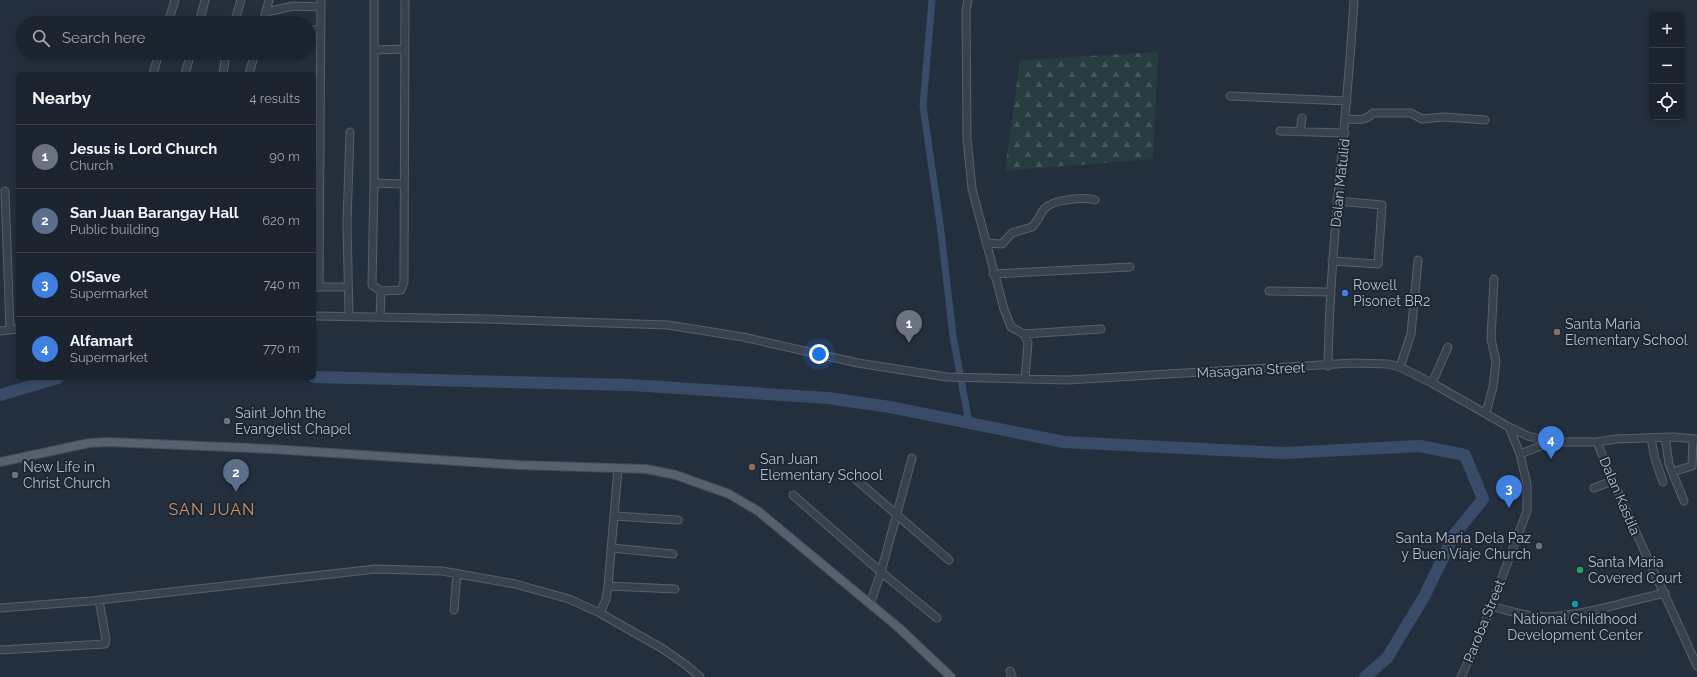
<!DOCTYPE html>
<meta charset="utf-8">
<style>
body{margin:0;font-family:Raleway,sans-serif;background:#282f3a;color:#f1f3f6}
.controls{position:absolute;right:12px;top:12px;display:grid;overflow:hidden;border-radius:6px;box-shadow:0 2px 6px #0003}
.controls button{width:36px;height:36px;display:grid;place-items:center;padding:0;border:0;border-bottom:1px solid #39404a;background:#1b232e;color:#f1f3f6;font:20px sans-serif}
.you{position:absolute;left:819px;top:354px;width:14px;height:14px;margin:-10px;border:3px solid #fff;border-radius:50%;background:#1a73e8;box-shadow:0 0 0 6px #1a73e833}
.badge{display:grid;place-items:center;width:26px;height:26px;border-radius:50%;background:#2563eb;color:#fff;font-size:13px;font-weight:700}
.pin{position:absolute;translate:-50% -33px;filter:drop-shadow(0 1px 2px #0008)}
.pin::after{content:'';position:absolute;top:21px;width:14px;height:12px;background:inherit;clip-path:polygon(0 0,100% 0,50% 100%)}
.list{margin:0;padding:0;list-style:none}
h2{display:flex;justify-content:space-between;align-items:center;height:52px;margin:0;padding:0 16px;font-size:17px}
h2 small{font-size:13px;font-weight:400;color:#a0a4aa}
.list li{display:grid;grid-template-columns:26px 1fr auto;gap:12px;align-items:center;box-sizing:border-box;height:64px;padding:0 16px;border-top:1px solid #39404a}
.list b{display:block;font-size:15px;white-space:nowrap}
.list p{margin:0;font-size:13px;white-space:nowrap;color:#a0a4aa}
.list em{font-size:13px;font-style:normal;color:#a0a4aa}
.icon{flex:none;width:22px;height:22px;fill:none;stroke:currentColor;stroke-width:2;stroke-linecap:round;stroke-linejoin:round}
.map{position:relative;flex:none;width:1697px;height:677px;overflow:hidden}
.search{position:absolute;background:#1b232e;box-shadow:0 2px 6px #0003;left:16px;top:16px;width:300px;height:44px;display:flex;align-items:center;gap:10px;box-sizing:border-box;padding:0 14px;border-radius:22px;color:#a0a4aa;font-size:15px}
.panel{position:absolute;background:#1b232e;box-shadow:0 2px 6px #0003;left:16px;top:72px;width:300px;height:308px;border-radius:6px}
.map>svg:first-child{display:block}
.forest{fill:url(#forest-firs)}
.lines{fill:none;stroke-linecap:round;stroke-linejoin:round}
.canal{stroke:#394c67;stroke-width:7}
.river{stroke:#394c67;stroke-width:12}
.minor-casing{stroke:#565f6c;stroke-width:9}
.major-casing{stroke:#414a57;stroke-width:10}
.minor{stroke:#38414e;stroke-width:7}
.major{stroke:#56606e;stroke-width:8}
.shop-dot{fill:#3f7fe0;stroke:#1d2633;stroke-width:1.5}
.education-dot{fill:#8d6e63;stroke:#1d2633;stroke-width:1.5}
.worship-dot{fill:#6b7280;stroke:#1d2633;stroke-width:1.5}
.leisure-dot{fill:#2e9e5b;stroke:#1d2633;stroke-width:1.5}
.culture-dot{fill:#0f9aa8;stroke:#1d2633;stroke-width:1.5}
.labels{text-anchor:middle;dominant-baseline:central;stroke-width:4;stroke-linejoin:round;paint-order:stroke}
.street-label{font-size:14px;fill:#b4bcc9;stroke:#1d2633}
.poi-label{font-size:14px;fill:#b4bcc9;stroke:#1d2633;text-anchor:start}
.quarter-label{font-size:16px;letter-spacing:1px;fill:#d59563;stroke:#1d2633}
</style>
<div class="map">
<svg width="1697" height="677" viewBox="0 0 1697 677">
<defs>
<pattern id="forest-firs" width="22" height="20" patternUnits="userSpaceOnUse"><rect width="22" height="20" fill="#263c3f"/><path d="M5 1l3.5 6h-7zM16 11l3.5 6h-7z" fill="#435659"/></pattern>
</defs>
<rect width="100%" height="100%" fill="#242f3e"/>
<path class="forest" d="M1158,52L1153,159L1005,171L1020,60Z"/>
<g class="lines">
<path class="canal" d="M932,0L923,106L940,224L953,336L969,423"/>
<path class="river" d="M314,377L631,385L828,398L890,407L1064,442L1284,453L1420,446L1465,455L1483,499L1454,535L1424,597L1387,658L1365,677
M0,395L58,378"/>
<defs>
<path id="minor" d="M374,0V183L372,285L381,291L401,290L404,282L405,0
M968,0L966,10L967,139L972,189L1004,309L1011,327L1024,334L1028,343L1025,379
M266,12L293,6L321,7
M168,23L175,0
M199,23L205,0
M234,23L241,0
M263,23L269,0
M309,30H321
M374,50L404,49
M153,74L159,53
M185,74L191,53
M223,74L226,53
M249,74L255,53
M1230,96L1347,101
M1346,119C1358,119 1364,122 1373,113H1411L1422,119L1444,117L1485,120
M1280,131L1345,133
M1300,132L1302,118
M374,183L404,184
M5,191L10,329
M986,243L1002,244L1012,233L1032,227C1037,222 1040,215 1044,209C1053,199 1083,197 1095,200
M1332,261L1378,264L1382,205L1337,201
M993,274L1130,267
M314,287H348
M319,287L321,0
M1269,291L1330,292
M314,316L487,319L668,325L743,337L858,363L947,377L1068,380L1353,363L1388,364L1400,367L1432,383L1509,427L1528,436L1551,442
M349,316L347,223L350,132
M380,317L381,291
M0,331L18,329
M1024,334L1101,329
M1328,366C1330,243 1347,122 1354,0
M1400,367L1411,334L1418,260
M1432,383L1448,347
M1486,413L1493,387L1496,361L1491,339L1494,279
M1665,437L1669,464L1684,501
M1651,438L1655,459L1663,482
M1597,442C1627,518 1664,591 1697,666
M1520,454L1551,442H1597L1616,439L1674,437L1697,439
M1672,472L1692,466L1693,439
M852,476L949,560
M1594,488L1612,481
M793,495L881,572L937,618
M615,516L678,520
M612,548L673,554
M608,586L675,589
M870,604L881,572L912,458
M1491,606C1509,611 1529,617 1548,617C1587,615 1627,601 1665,593
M0,608L90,601L376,569L442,571L515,584L569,599L600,613L663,649L686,665L700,677
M454,610L457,573
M600,613L606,599L608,586L618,469
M0,650L105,644L106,639L99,600
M1010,671L1012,677
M1461,677L1483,628L1527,511V484L1520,454L1509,427"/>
<path id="major" d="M0,462L89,443L108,442L271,449L519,465L646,469L676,475L729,494L758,511L898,627L951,677"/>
</defs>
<use href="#minor" class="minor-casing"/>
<use href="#major" class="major-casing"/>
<use href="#minor" class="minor"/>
<use href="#major" class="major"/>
</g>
<circle class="shop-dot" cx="1345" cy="293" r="4"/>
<g class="education-dot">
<circle cx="1557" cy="332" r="4"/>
<circle cx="752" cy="467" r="4"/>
</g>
<g class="worship-dot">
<circle cx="227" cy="421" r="4"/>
<circle cx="15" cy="475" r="4"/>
<circle cx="1539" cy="546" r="4"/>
</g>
<circle class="leisure-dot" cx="1580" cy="570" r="4"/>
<circle class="culture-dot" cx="1575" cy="604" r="4"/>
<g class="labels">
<g class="street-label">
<text transform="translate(1340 183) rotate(-84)">Dalan Matulid</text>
<text transform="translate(1251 370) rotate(-3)">Masagana Street</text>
<text transform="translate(1620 496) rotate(67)">Dalan Kastila</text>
<text transform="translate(1484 621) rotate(-68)">Paroba Street</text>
</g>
<g class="poi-label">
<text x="1353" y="285">Rowell<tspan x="1353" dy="16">Pisonet BR2</tspan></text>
<text x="1565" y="324">Santa Maria<tspan x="1565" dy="16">Elementary School</tspan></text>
<text x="235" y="413">Saint John the<tspan x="235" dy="16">Evangelist Chapel</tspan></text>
<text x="760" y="459">San Juan<tspan x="760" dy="16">Elementary School</tspan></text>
<text x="23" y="467">New Life in<tspan x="23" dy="16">Christ Church</tspan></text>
<text x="1531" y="538" text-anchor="end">Santa Maria Dela Paz<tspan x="1531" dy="16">y Buen Viaje Church</tspan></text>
<text x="1588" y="562">Santa Maria<tspan x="1588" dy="16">Covered Court</tspan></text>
<text x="1575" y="619" text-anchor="middle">National Childhood<tspan x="1575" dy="16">Development Center</tspan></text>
</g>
<g class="quarter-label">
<text x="212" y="509">SAN JUAN</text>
</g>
</g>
</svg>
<div class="controls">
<button>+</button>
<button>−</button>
<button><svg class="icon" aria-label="locate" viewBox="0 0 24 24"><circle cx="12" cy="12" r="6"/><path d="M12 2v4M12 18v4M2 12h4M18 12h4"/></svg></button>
</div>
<div class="you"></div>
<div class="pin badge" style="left:909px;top:343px;background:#6b7280">1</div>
<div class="pin badge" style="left:236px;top:492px;background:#5c6f8a">2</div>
<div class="pin badge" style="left:1509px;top:508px;background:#3f7fe0">3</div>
<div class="pin badge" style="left:1551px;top:459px;background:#3f7fe0">4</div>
<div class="search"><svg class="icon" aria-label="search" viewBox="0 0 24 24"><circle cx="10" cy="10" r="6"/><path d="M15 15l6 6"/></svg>Search here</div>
<section class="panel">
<h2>Nearby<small>4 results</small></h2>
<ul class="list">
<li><span class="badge" style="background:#6b7280">1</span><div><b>Jesus is Lord Church</b><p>Church</p></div><em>90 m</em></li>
<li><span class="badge" style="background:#5c6f8a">2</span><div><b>San Juan Barangay Hall</b><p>Public building</p></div><em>620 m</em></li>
<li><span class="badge" style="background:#3f7fe0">3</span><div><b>O!Save</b><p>Supermarket</p></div><em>740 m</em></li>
<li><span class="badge" style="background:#3f7fe0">4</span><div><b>Alfamart</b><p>Supermarket</p></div><em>770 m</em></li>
</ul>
</section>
</div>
